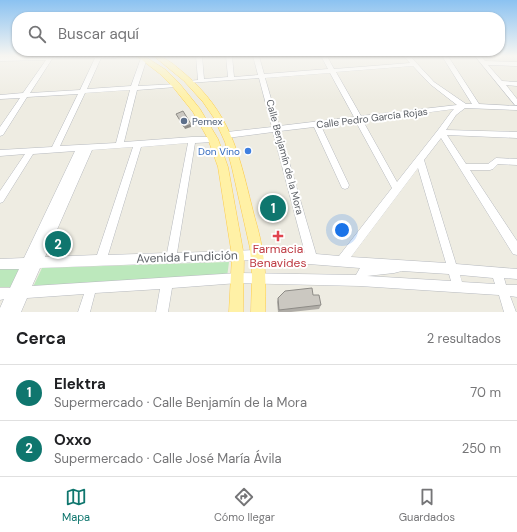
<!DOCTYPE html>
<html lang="es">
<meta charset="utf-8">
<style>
body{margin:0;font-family:"DM Sans",sans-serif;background:#f2f2f2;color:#202124}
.you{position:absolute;left:342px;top:230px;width:14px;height:14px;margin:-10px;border:3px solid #fff;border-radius:50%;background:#1a73e8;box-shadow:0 0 0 6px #1a73e833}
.badge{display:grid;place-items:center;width:26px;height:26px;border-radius:50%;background:#0f766e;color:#fff;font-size:13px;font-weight:700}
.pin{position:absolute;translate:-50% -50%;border:2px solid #fff;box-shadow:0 1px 4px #0006}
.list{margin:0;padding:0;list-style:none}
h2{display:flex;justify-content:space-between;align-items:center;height:52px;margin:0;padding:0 16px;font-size:17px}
h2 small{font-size:13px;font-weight:400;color:#757577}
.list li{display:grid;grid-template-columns:26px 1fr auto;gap:12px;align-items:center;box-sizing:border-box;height:56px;padding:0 16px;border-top:1px solid #e0e0e0}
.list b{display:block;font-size:15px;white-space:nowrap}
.list p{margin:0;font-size:13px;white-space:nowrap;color:#757577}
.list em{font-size:13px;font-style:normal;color:#757577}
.icon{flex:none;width:22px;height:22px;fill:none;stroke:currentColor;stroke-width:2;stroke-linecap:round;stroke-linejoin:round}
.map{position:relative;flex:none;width:517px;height:312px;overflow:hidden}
.search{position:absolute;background:#fff;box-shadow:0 1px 3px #0004;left:12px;right:12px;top:12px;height:44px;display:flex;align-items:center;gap:10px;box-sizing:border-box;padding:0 14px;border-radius:16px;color:#757577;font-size:15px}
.sheet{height:164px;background:#fff}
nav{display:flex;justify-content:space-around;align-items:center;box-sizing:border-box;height:56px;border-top:1px solid #e0e0e0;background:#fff;font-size:11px;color:#757577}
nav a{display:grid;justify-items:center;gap:2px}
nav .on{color:#0f766e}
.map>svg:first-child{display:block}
.green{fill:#bce8bc}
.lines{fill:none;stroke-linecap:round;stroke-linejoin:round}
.minor-casing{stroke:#b7babf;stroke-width:1}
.major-casing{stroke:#fdcc4c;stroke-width:1}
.minor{fill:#fff;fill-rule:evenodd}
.major{fill:#fff1a6;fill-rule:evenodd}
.wall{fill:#afaca6}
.shaded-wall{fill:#8e8c87}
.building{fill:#cbc8c1;stroke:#8e8c87}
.service-dot{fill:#5c6f8a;stroke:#fff;stroke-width:1.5}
.shop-dot{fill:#3f7fe0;stroke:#fff;stroke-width:1.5}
.health-dot{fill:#e0444e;stroke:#fff;stroke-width:1.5}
.labels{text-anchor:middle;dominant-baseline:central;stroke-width:4;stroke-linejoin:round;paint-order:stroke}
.street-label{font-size:10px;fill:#5a5e64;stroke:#fff}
.service-label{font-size:10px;fill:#4e5e75;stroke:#fff;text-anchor:start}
.shop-label{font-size:10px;fill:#366cbe;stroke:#fff;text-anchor:end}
.near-health-label{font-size:12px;fill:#be3a42;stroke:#fff}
.near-street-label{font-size:12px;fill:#5a5e64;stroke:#fff}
</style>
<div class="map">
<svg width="517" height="312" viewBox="0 0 517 312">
<rect width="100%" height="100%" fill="#eeece2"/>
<path class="green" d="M229,262L227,277L33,287L42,268Z
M20,268L11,287H0V269Z"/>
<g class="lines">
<defs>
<path id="minor" d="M48,56H119L116,58H101L87,89L131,86L141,58L144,56L147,58L138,86L178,84L179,85L176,87L137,90L124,142L192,137H216L217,139L213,142L195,143L177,253L257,250L305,253L273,132L227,138L223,135L227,132L272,127L259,78L188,83V81L198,80L196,56H202L204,79L228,77L226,56H232L234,77L258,75L253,56H259L264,74L328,69L321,56H327L334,69L410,63L404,56H410L434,82L466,104H472L442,56H448L479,104L517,106V110L465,108L456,115L446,130L517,132V138L447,135L466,164H488L496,158L517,159V165L498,164L493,169L490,170H470L517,241V255L513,254L441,138L424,160L456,264L517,269V279L504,278L506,285H517V297L510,296L516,312H504L499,295L360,286L238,283L172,288L168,312H156L160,289L95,293L90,312H78L84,294L27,298L21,312H0V308L4,299L0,300V288H10L19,269H0V259L24,258L75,151L33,154L3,202L0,203V191L25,154L0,156V150L52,147L78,94L27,97L3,135L0,136V127L20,98L0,99V95L23,93L46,60L0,61V57ZM95,58L80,90L30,93L52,59ZM413,66L430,84L457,105L361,116L336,72ZM330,73L354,117L279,126L265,78ZM130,90L116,143L60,146L85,93ZM454,109L452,111L438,130L397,182L363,121ZM356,122L392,188L339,256L316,254L280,131L314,127L342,188L345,189L348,188L349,185L321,126ZM188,143L167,253L108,255L141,147ZM133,147L97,255L45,257L92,150ZM418,168L446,263L351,257ZM257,260L360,268L356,275L238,273L32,286L40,268ZM402,271L449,274L451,281L367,276L394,273ZM460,275L493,278L495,284L462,282Z
M475,56H481L485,61L517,62V66L488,65L502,81L517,82V86L506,85L517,99V105H515Z"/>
<path id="major" d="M137,56H144L166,70L179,83L200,109L218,139L228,167L244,256L243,312H229L232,256L218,167L208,139L193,112L173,87L160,74Z
M154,56C166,56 175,66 184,73C230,113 238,150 252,207C255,220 260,234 262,248C266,269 266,291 265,312H251L252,276L250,248L232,168L225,142L214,118L203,102L184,81Z"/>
</defs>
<use href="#minor" class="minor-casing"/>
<use href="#major" class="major-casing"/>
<use href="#minor" class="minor"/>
<use href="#major" class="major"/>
</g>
<path class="wall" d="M313,295L321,305L319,309L291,312H278L277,302L278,298Z"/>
<path class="shaded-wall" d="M191,124V127L185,129L184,127Z"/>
<path class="building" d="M183,111L191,124L184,127L176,114Z
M312,288L313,295H319L321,305L279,310L278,298L285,291Z"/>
<linearGradient id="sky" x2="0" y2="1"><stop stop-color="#8bc2f1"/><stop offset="0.56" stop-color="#f7f6f2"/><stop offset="1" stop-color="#f7f6f2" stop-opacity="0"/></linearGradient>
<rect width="517" height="100" fill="url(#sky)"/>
<circle class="service-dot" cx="184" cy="121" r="4"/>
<circle class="shop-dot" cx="248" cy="151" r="4"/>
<path class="health-dot" d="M276 230h4v4h4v4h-4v4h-4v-4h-4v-4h4z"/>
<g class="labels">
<g class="street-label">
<text transform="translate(372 118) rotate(-7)">Calle Pedro García Rojas</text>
<text transform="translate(285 157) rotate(75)">Calle Benjamín de la Mora</text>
</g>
<g class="service-label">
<text x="192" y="121">Pemex</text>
</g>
<g class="shop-label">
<text x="240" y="151">Don Vino</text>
</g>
<g class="near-health-label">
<text x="278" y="249">Farmacia<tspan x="278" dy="14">Benavides</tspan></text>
</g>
<g class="near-street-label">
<text transform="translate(187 257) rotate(-2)">Avenida Fundición</text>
</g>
</g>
</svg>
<div class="you"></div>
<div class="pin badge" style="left:273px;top:208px">1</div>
<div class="pin badge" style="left:58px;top:244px">2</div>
<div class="search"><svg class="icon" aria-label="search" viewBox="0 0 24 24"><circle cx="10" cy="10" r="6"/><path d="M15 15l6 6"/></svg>Buscar aquí</div>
</div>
<section class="sheet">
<h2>Cerca<small>2 resultados</small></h2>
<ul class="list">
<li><span class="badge">1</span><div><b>Elektra</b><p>Supermercado · Calle Benjamín de la Mora</p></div><em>70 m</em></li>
<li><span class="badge">2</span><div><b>Oxxo</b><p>Supermercado · Calle José María Ávila</p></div><em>250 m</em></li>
</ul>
</section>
<nav>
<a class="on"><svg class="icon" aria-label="map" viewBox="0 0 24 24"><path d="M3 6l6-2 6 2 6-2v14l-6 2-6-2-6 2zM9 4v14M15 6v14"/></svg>Mapa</a>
<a><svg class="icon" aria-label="directions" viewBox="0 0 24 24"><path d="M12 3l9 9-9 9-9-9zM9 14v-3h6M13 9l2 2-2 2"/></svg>Cómo llegar</a>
<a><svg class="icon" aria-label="saved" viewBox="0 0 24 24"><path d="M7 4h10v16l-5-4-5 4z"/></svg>Guardados</a>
</nav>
